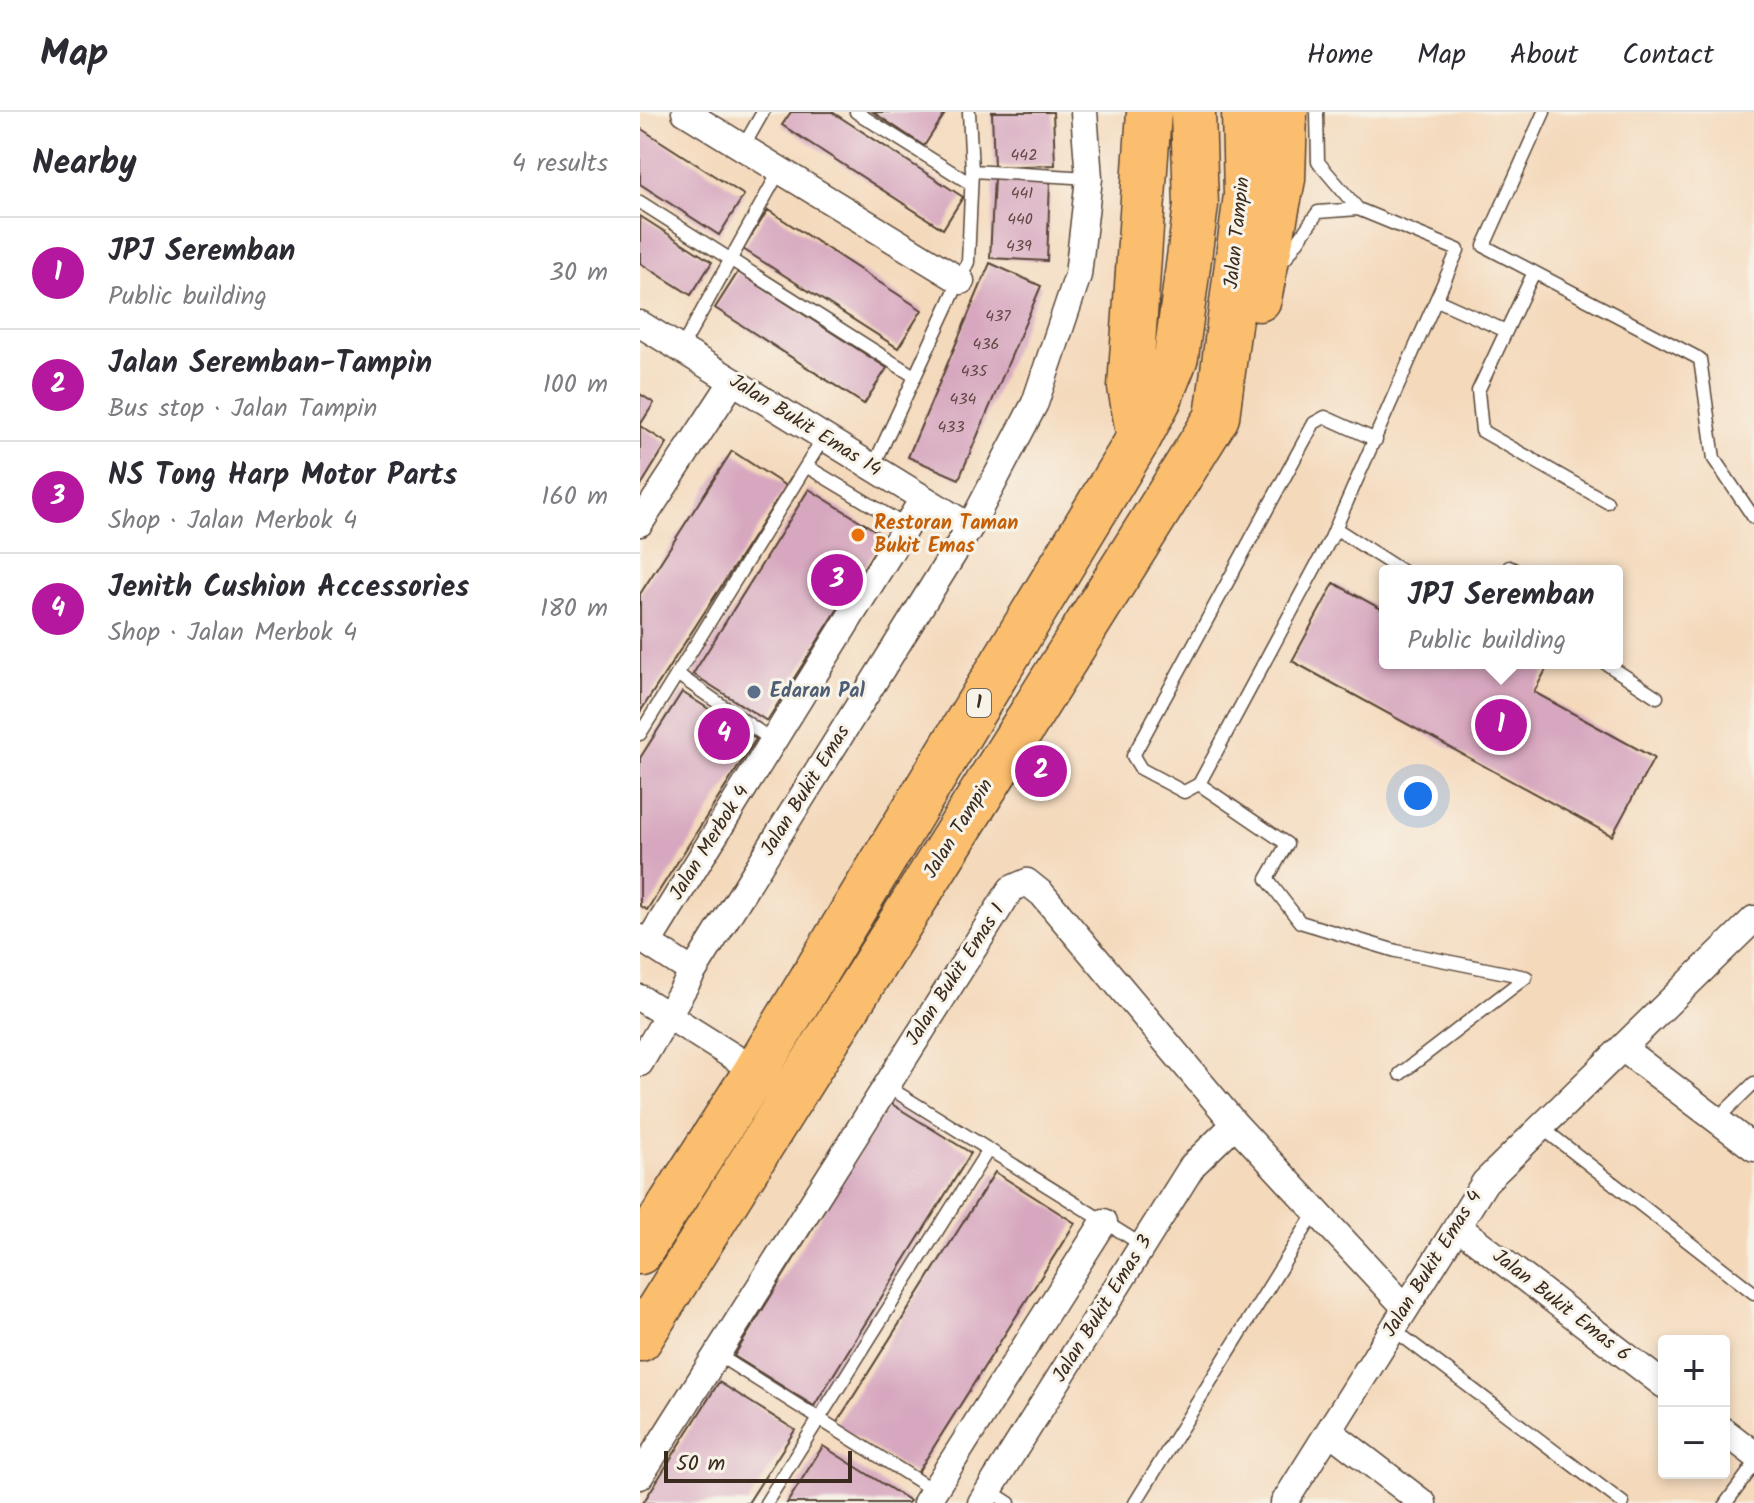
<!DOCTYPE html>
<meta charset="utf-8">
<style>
body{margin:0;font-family:Kalam,sans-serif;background:#f2f2f3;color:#2b2b33}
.controls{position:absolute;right:24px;bottom:24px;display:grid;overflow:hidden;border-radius:8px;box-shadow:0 4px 12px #0003}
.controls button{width:72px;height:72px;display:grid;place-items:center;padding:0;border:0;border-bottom:2px solid #e1e1e2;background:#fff;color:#2b2b33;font:40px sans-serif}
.scale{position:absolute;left:24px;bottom:20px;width:188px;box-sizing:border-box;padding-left:8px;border:4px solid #3b2a1e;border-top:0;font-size:22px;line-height:28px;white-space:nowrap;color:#3b2a1e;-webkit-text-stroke:6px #f7f3e8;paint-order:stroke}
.you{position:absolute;left:778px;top:684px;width:28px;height:28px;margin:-20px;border:6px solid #fff;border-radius:50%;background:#1a73e8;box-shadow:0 0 0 12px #1a73e833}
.badge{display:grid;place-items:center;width:52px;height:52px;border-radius:50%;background:#b5179e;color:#fff;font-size:26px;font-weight:700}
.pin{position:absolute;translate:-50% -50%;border:4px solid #fff;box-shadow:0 2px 8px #0006}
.popup{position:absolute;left:739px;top:453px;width:244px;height:104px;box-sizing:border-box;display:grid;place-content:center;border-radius:8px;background:#fff;filter:drop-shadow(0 2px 6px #0005);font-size:26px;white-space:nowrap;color:#7c7c81}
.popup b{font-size:30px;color:#2b2b33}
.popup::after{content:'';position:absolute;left:50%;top:100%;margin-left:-16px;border:16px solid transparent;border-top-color:#fff}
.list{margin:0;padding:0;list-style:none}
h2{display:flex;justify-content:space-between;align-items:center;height:104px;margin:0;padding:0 32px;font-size:34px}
h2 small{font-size:26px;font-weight:400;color:#7c7c81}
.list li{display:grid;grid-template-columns:52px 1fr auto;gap:24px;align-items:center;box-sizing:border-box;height:112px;padding:0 32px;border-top:2px solid #e1e1e2}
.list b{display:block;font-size:30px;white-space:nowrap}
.list p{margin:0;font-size:26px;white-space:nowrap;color:#7c7c81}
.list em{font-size:26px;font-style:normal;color:#7c7c81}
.map{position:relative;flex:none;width:1114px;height:1391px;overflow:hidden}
header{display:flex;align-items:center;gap:48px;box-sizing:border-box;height:112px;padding:0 40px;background:#fff;border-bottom:2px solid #e1e1e2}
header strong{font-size:38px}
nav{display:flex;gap:44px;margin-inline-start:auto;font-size:28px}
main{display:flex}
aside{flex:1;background:#fff}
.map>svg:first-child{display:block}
.building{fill:#d7a7bf}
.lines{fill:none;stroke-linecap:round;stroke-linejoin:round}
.lane-casing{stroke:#574436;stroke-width:15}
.street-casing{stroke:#574436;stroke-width:29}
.highway-casing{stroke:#574436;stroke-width:47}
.lane{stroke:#fff;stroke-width:12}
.street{stroke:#fff;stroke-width:26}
.highway{stroke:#fbbe6e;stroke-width:44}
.food-dot{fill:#e8710a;stroke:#f7f3e8;stroke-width:3}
.service-dot{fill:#5c6f8a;stroke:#f7f3e8;stroke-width:3}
.labels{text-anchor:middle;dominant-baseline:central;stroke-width:6;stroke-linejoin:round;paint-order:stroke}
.number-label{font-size:16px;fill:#624946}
.shield{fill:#f7f3e8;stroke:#73665b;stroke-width:2}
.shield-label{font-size:18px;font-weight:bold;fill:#3b2a1e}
.street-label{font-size:20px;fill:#3b2a1e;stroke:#f7f3e8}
.food-label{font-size:20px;font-weight:bold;fill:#c56008;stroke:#f7f3e8;text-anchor:start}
.service-label{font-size:20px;font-weight:bold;fill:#4e5e75;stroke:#f7f3e8;text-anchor:start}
</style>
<header>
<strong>Map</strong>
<nav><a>Home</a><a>Map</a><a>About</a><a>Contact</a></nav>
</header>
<main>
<aside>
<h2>Nearby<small>4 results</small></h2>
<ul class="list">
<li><span class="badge">1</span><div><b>JPJ Seremban</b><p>Public building</p></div><em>30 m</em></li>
<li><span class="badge">2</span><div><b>Jalan Seremban-Tampin</b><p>Bus stop · Jalan Tampin</p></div><em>100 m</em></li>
<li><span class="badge">3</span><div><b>NS Tong Harp Motor Parts</b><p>Shop · Jalan Merbok 4</p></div><em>160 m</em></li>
<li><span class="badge">4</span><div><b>Jenith Cushion Accessories</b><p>Shop · Jalan Merbok 4</p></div><em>180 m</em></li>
</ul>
</aside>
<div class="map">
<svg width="1114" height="1391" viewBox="0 0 1114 1391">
<rect width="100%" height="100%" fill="#f7f3e8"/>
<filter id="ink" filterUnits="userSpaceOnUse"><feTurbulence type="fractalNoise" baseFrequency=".0125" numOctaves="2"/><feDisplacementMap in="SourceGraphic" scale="16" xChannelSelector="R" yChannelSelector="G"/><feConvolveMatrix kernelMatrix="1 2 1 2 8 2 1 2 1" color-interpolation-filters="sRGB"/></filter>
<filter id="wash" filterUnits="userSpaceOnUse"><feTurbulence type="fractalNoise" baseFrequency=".006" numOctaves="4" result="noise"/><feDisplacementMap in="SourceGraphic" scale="32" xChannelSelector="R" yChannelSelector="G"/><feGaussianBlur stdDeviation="1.8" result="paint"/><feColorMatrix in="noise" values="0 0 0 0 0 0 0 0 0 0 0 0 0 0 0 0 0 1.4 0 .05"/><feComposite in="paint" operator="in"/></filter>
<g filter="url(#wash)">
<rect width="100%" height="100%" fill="#f4d9bb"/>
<g id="blocks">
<path class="building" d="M151,0H192L323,85L303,117L142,13Z
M233,0H306L284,34Z
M352,0H413L415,53L354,55Z
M0,16L104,83L79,123L0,72Z
M354,66L410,69L407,149L350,146Z
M128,98L282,198L258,236L103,137Z
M0,104L72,150L51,183L0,151Z
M350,151L401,174L319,367L268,345Z
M98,160L247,256L224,292L75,196Z
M0,282L14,291L0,313Z
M0,314L27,331L0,375Z
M92,339L146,374L0,600V482Z
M169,377L244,424L127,609L53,562Z
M694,471L745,499V551H839L860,562L866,551H907L909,552L894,580L1014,646L972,724L652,549Z
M42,580L116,627L7,798L0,794V646Z
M250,991L331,1041L174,1294L94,1244Z
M355,1060L435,1111L276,1363L196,1312Z
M79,1270L155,1318L108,1391H3Z
M183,1334L270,1389L268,1391H147Z"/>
</g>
</g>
<g filter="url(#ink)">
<use href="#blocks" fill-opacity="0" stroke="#574436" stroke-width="2"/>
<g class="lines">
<defs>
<path id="lane" d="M216,0L331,72
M677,0L678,50L718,97L818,138L691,426L559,672L544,680L501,657L493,644L674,311L685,305L736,328
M904,0L844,134L1060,247L1074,347L1114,406
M103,35L123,0
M332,59L449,66
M0,90L274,264
M646,146L678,100L718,97
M894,160L838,279L842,319L967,390
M797,188L866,219
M41,237L140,58
M166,354L266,414
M233,355L328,150L332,59L329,0
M695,416L762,459
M867,459L869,455L877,459
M965,551L1017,585
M37,562L133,629
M0,622L184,325
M559,672L647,732L627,767L660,810L756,839L886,865
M760,962L886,865
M245,973L502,1133
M1076,1008L1114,971
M901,1015L1114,1181
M753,1217L983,1391
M78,1243L294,1379
M349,1378L369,1391
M126,1391L348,1038
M495,1391L676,1099
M1086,1391L1114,1353"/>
<path id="street" d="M45,0L321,169
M0,212L330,415
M0,411L93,269
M0,826L53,860
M8,831L283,387
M0,886L116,959
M982,936L1114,1036
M0,951L53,860L330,415L395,291L438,163L449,66L444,0
M817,1114L1024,1273
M689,1319L783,1391
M1084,1319L1114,1342
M0,1364L371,777L387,770L402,782L595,1012L766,1196
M286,1391L464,1110
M341,1391L553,1053L595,1012
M644,1391L845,1070L1114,807"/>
<path id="highway" d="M619,187L643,67L645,0
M499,326L490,275L509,0
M0,1140L116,959L499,326L519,288L536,245L556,93L553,0
M0,1227L577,305L606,83L604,0"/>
</defs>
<use href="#lane" class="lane-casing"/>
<use href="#street" class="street-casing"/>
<use href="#highway" class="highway-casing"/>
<use href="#lane" class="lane"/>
<use href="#street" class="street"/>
<use href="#highway" class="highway"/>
</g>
</g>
<circle class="food-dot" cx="218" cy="423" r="8"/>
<circle class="service-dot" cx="114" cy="580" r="8"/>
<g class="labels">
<g class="number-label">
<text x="384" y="43">442</text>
<text x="382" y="81">441</text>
<text x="380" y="107">440</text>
<text x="379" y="134">439</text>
<text x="358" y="204">437</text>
<text x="346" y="232">436</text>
<text x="334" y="259">435</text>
<text x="323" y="287">434</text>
<text x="311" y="315">433</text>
</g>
<rect class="shield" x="327" y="577" width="24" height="28" rx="6"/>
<g class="shield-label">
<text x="339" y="591">1</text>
</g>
<g class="street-label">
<text transform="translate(598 121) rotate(-84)">Jalan Tampin</text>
<text transform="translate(165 314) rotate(32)">Jalan Bukit Emas 14</text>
<text transform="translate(166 679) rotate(-58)">Jalan Bukit Emas</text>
<text transform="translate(319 717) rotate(-58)">Jalan Tampin</text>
<text transform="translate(70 731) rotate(-58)">Jalan Merbok 4</text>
<text transform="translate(316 863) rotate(-57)">Jalan Bukit Emas 1</text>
<text transform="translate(793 1152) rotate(-58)">Jalan Bukit Emas 4</text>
<text transform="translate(921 1194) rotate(38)">Jalan Bukit Emas 6</text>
<text transform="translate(463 1197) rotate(-58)">Jalan Bukit Emas 3</text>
</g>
<g class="food-label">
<text x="234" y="412">Restoran Taman<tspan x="234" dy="23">Bukit Emas</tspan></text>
</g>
<g class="service-label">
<text x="130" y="580">Edaran Pal</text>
</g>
</g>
</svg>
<div class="controls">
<button>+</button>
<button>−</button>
</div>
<div class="scale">50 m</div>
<div class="you"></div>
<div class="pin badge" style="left:861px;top:613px">1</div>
<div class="popup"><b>JPJ Seremban</b>Public building</div>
<div class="pin badge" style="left:401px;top:659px">2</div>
<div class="pin badge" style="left:197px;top:468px">3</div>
<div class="pin badge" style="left:84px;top:622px">4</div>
</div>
</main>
